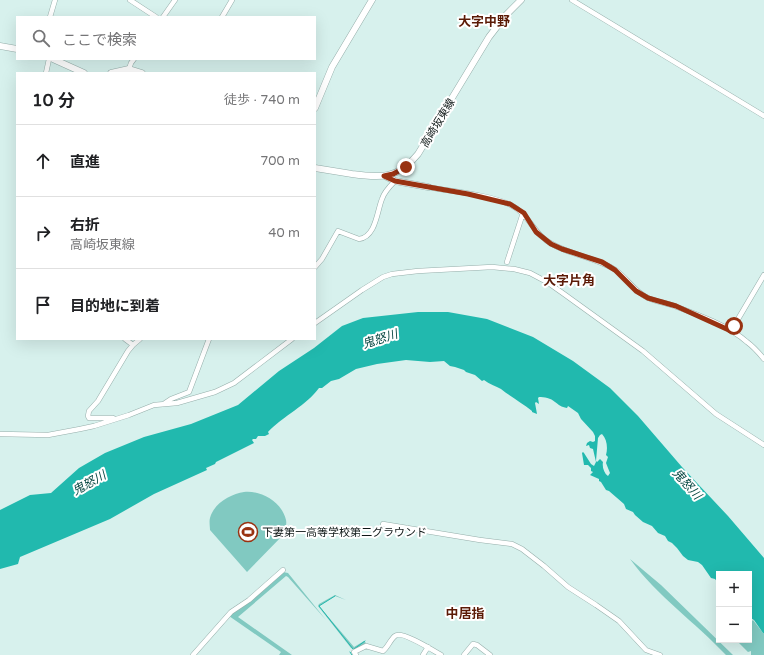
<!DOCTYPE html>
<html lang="ja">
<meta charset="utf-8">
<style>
body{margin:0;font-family:"Varela Round","Noto Sans JP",sans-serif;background:#f6f6f6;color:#202124}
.controls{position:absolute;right:12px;bottom:12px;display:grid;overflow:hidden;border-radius:0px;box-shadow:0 4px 16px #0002}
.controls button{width:36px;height:36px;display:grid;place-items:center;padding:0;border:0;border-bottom:1px solid #e0e0e0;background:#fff;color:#202124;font:20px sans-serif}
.stop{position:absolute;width:12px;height:12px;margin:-9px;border:3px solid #993211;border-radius:50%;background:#fff}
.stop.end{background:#993211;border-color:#fff;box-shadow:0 1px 4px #0008}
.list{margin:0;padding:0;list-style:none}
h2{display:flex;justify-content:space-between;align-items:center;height:52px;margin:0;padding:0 16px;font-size:17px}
h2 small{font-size:13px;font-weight:400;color:#757577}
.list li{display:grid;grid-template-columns:26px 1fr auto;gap:12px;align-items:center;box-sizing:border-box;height:72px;padding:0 16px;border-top:1px solid #e0e0e0}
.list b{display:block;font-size:15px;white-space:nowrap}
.list p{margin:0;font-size:13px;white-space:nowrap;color:#757577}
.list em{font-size:13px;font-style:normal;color:#757577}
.icon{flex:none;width:22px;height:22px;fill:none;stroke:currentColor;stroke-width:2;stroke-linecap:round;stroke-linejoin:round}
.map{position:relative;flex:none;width:764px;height:655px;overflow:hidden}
.search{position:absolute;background:#fff;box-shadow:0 4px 16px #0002;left:16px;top:16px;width:300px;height:44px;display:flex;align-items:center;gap:10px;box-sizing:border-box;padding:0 14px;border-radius:0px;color:#757577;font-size:15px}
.panel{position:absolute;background:#fff;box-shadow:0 4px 16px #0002;left:16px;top:72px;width:300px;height:268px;border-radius:0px}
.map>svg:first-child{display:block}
.green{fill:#81c9c1}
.water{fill:#21b9ae;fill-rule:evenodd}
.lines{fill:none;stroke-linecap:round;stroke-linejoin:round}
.stream{stroke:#21b9ae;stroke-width:1}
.street-casing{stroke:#95aeaa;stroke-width:5.5}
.secondary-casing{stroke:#95aeaa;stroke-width:7}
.street{stroke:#fff;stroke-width:4.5}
.secondary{stroke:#fff;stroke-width:6}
.route{stroke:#993211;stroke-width:5}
.labels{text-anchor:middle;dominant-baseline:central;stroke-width:4;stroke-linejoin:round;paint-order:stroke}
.street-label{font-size:11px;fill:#0e1716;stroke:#fff}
.poi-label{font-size:11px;fill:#0e1716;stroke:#fff;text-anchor:start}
.water-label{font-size:12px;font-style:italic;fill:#064641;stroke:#fff}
.quarter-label{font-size:13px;font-weight:bold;fill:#5b1a06;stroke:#fff}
</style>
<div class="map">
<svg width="764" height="655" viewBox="0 0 764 655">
<rect width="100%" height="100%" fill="#d7f1ed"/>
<path class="green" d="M244,492C261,490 282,502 286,520C287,524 285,529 285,533L247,572L210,530C210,527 209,521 210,518C214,503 231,494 244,492Z
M630,559L661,585L733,655H726C695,622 657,596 630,559Z
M283,572L288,573L326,620L288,577L286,576L238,617L292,655H279L281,652L229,616Z
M335,595L346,600L335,596L319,606L354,647L364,641L366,643L355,650L351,648L318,606L319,604Z
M753,620L763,633H764V655H751V651L748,652L736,640H749V624Z"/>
<path class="water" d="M418,312H448L487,319L533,337L573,361L610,388L638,416L682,467L728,516L764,558V633H763L754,620L749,617V574H719V584L715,579L711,578L702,565L698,562L688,560L683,556L677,548L672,543L668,541L665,536L658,533L652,526L643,522L635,515L633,512L626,509L624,504L609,491L606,490L601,482L599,481V479L590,475L593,472L591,471V468L588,465H584L582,453L583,452L584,453L591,464L594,466L596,462L593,449L590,448L589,445L586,446L587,443L590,441L593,442L595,441V436L593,432L581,419L578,413L568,406L567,408C561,407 559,405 555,402C551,398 544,397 539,397L538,398L539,404L536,402L535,403L537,414L532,412V411C522,403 511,397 501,389C496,386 489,384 484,380L482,381L475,375L466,372L464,370L455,367L450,366L444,361L430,362L406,360L377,364L356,369L339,379L331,381L322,388H319C307,405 283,416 268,432L269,434L265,436H258L256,439H253L252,440L254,443L216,462L215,464L206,468L207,470L154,494L110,519L20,557L18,564L0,569V510L30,495L51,493L79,468L105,453L144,437L191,424L238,405L279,371L314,348L342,326L363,318ZM602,434C607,439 608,448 606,455L608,457L606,463L610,473L608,476C604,473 602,467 603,462L600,459L597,462L596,461L598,438L600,435Z"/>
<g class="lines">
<path class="stream" d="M335,596L319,606L353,649
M354,649L365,641
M350,652L352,655"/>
<defs>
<path id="street" d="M130,0L156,17
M572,0L764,116
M50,17L55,0
M163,17L175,0
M222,17L232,0
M129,69L131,63L134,59
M46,73L49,59
M428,187C454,192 487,194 511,205C529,214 534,235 552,244C571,255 594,257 614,269C627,277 633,291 648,298C657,302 668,303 677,307C699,315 729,326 747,342C754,347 759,353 764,359
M507,262L523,213
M315,267L322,259L338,231L359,239C376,237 377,211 382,199C384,192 390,186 395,181
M315,323L362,290L383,277L392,274L418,271L492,267L514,269L530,273L547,282L564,294L643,351L716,414L764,445
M731,331L764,275
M133,345L140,339
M165,403L171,399L189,392L209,339
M113,418H89L88,416L89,411L98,401L128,351L133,345L125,339
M0,434L48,435L80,429L94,426L129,415L154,405L177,403L215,392L234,383L292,339
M383,524L480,540L512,544L522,549L544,566L568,587L596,605L619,621L646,650L660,655
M193,655L231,612L249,600L283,570
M356,655L354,652L366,646L383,651C388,647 390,640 395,636C401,630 434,651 441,655
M423,655L428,647
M464,655L473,644L477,645L490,655"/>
<path id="secondary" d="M0,46L17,49
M53,59L84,73
M111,73L129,69L142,73
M315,108L332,67L372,0
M315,168C327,170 340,172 352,174C381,178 398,179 418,154L489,37L506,15L521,0
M385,176L395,181L428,187"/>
</defs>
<use href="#street" class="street-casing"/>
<use href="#secondary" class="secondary-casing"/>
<use href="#street" class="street"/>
<use href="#secondary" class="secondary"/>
</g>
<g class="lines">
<path class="route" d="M406,167L393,174L384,176L395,181L468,194L510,204L524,213L536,232L551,244L562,249L602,262L615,270L636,291L648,298L676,306L731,331L734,326"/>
</g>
<defs>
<symbol id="stadium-ring" viewBox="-11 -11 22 22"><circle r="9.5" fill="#fff" stroke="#993211" stroke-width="1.5"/><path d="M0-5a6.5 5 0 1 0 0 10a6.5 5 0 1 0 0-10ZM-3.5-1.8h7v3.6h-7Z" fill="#993211"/></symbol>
</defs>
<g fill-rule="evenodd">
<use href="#stadium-ring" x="237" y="521" width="22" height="22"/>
</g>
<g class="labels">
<g class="street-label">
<text transform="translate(438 123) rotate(-59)">高崎坂東線</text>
</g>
<g class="poi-label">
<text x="262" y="532">下妻第一高等学校第二グラウンド</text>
</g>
<g class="water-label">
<text transform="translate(380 339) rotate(-18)">鬼怒川</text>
<text transform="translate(89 483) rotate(-29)">鬼怒川</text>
<text transform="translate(687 484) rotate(48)">鬼怒川</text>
</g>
<g class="quarter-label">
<text x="484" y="22">大字中野</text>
<text x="569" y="281">大字片角</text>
<text x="465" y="614">中居指</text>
</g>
</g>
</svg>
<div class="controls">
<button>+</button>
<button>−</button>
</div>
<div class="stop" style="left:734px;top:326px"></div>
<div class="stop end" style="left:406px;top:167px"></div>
<div class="search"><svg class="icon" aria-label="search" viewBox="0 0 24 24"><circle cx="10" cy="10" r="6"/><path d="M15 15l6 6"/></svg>ここで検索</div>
<section class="panel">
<h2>10 分<small>徒歩 · 740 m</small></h2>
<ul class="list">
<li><svg class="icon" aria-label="ahead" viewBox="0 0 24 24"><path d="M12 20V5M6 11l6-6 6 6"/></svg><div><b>直進</b></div><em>700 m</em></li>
<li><svg class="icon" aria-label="right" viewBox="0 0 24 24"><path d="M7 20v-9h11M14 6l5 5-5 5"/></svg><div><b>右折</b><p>高崎坂東線</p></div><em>40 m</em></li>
<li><svg class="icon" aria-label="arrive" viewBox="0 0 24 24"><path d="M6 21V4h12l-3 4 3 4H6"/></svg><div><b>目的地に到着</b></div></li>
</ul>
</section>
</div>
